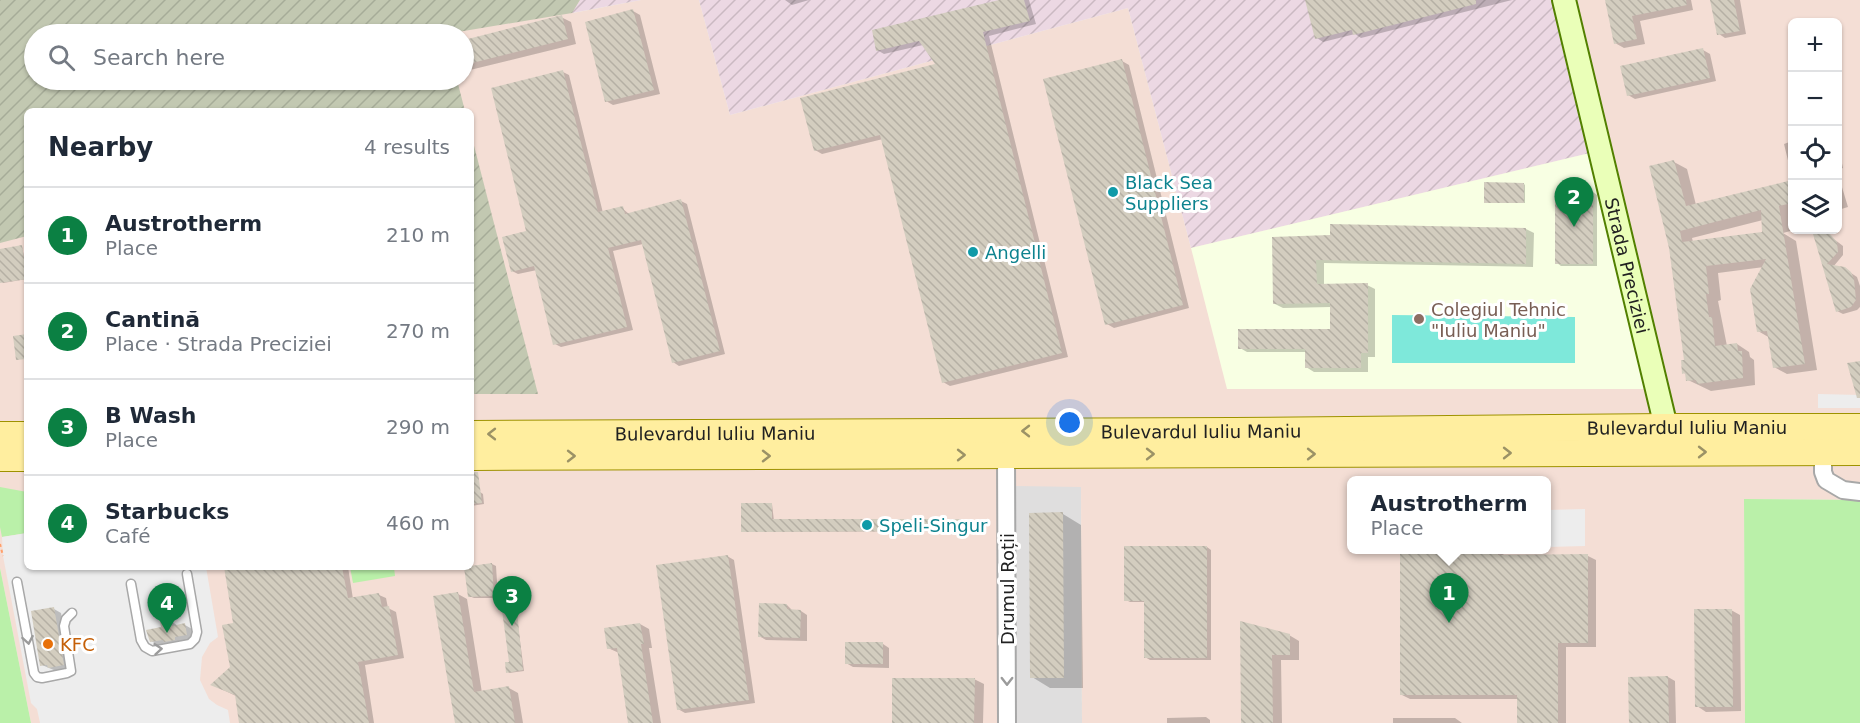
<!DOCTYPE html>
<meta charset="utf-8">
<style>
body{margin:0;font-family:"DejaVu Sans",sans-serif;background:#f6f6f7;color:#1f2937}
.controls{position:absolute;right:18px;top:18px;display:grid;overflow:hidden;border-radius:9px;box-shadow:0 2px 4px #0004}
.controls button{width:54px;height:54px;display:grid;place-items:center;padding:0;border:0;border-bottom:2px solid #e0e1e3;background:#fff;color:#1f2937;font:30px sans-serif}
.you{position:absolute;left:1070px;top:423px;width:21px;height:21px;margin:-15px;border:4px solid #fff;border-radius:50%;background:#1a73e8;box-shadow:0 0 0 9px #1a73e833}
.badge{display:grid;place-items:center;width:39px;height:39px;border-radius:50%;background:#0b8043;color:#fff;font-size:20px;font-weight:700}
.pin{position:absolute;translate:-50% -50px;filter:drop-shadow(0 2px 3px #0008)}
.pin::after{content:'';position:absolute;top:32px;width:21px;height:18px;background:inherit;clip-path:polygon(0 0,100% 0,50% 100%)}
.popup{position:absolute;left:1347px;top:476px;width:204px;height:78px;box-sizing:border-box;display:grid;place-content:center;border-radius:9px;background:#fff;filter:drop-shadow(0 2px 4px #0005);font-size:20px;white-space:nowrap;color:#747a83}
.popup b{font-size:22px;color:#1f2937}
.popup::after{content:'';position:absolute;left:50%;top:100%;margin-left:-12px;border:12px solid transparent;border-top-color:#fff}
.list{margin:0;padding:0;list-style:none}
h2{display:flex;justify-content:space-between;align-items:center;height:78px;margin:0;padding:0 24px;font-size:26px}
h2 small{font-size:20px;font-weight:400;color:#747a83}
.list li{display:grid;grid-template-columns:39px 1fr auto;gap:18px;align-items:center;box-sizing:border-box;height:96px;padding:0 24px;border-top:2px solid #e0e1e3}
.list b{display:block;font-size:22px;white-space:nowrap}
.list p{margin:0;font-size:20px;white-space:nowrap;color:#747a83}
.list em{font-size:20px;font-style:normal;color:#747a83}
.icon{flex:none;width:33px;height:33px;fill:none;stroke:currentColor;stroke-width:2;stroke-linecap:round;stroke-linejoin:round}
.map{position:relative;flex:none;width:1860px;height:723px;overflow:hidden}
.search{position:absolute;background:#fff;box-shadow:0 2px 4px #0004;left:24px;top:24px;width:450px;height:66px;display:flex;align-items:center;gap:15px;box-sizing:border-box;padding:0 21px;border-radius:33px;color:#747a83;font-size:22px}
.panel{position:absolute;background:#fff;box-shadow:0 2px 4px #0004;left:24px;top:108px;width:450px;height:462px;border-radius:9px}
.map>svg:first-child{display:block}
.residential{fill:#dfdede}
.commercial{fill:#f4ded5;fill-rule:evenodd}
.industrial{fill:url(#industrial-furrows)}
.education{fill:#f8ffe3}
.construction{fill:url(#construction-furrows)}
.grass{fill:#baf0a9}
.pitch{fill:#7ee8da}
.parking{fill:#ededed}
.shadow{fill:#0003;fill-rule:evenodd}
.building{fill:url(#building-back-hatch);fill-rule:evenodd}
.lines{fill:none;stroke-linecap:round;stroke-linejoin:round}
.lane-casing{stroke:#a8a8a8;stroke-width:11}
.street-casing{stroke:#a8a8a8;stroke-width:20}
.secondary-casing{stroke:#528000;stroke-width:26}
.primary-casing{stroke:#9e9200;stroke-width:28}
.path{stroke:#ffa06b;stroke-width:2;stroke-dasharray:3 3;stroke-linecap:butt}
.lane{stroke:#fff;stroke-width:8}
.street{stroke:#fff;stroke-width:16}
.secondary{stroke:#eaffb8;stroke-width:22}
.primary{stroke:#ffee9f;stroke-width:26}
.oneway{stroke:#9b9266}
.oneway2{stroke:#9b9b9b}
.culture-dot{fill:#0f9aa8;stroke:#fff;stroke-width:2}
.education-dot{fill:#8d6e63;stroke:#fff;stroke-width:2}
.food-dot{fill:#e8710a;stroke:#fff;stroke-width:2}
.labels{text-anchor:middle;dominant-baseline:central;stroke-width:6;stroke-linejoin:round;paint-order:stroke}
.culture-label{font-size:18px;fill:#0d838f;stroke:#fff;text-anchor:start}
.street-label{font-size:18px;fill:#212121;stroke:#fff}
.education-label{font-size:18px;fill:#785e54;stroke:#fff;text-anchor:start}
.food-label{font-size:18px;fill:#c56008;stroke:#fff;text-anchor:start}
</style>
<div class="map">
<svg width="1860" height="723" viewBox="0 0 1860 723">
<defs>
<pattern id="industrial-furrows" width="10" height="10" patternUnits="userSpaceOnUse" patternTransform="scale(1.5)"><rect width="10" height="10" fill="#ecd8e3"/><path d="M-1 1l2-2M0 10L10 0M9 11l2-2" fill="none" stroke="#cab9c2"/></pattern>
<pattern id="construction-furrows" width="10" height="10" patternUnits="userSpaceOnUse" patternTransform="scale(1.5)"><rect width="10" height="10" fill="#c2c8b1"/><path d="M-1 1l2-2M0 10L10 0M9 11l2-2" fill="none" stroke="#a6ac98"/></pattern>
<pattern id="building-back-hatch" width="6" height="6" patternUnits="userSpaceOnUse" patternTransform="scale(1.5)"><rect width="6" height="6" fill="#d3cdbf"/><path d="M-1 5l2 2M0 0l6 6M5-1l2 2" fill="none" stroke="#b5b0a4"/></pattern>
</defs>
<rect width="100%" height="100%" fill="#f2f1e7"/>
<path class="residential" d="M1014,486H1081L1082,723H1016Z"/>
<path class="commercial" d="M0,0H580L573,13L641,0H699L730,115L1128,8L1191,248L1590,153L1552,0H1860V500L1744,499L1745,723H1082L1081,487L1014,486L1016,723H31L0,568ZM1792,22H1838V230H1792ZM34,34H464V80H34ZM27,111H471V567H27ZM1352,480H1546V550H1352Z"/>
<path class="industrial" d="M580,0H641L572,13Z
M699,0H1552L1590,153L1191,248L1128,8L730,115Z"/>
<path class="education" d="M1590,153L1645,389H1227L1191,248Z"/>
<path class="construction" d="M0,0H580L572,13L446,34H34V80H457L465,111H27V236L0,243Z
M471,134L538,394H471Z"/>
<path class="grass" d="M0,487L27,492V533L2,537L0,527Z
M1744,499L1860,500V723H1745Z
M350,567H394L395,576L353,583Z
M0,568L31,723H0Z"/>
<path class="pitch" d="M1392,315L1575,317V363H1392Z"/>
<path class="parking" d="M1818,394L1860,395V408H1818Z
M1585,509V546L1547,547V510Z
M27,533V567H206L218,637L210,643L202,657L200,680L209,699L217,705L228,710L230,723H40L37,709L31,703L3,556L2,537Z"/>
<path class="shadow" d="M785,0H809L792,5Z
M1006,0H1029L1036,24L989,36L1068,357L950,386L943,382L883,139L822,154L815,150L937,65L923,45L884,54L877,50Z
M1307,0H1512L1361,38L1355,34L1323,42L1317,38Z
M1606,0H1691L1693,10L1640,21L1645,44L1624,48L1615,43Z
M1712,0H1740L1746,34L1725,38L1719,34Z
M633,11L640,15L660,94L613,105L606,101Z
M561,17L571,22L576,44L470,70L464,67V41Z
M1703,50L1710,54L1716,81L1635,99L1628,95Z
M1122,61L1129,65L1189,308L1114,328L1107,324Z
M563,72L569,75L603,213L622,208L629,214L681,201L687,204L725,354L679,366L673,362L643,244L613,251L633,330L561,347L555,344L537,270L518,274L512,271L528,232Z
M1792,141V177L1784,144Z
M1838,157L1841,159L1843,168L1838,170Z
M1674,162L1687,169L1696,205L1787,183L1792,186L1791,213L1792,230H1794L1783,233L1796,241L1817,370L1787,374L1774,367L1770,338L1758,331L1764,267L1718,273L1721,300L1718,301L1727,346L1737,344L1749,352L1750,357L1754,360L1755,385L1711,391L1688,380L1687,375L1684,373L1685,361ZM1763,220V233L1693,242L1692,238Z
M1838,174L1848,207L1838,210Z
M1524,184L1525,185V203H1487Z
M1593,192L1597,195V266H1561L1557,263Z
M1526,229L1534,233L1533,267L1324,263V285H1367L1375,289V357H1368V372H1314L1306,367V352H1247L1240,348L1332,331L1331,307L1283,308L1275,304L1273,238Z
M1814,235L1830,236L1843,246V255L1833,267L1851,273L1857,277L1860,286V307L1857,310L1843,314L1837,311Z
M22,247L27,270V279L3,283L0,277V250Z
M480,492L483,494L484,504L471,506V493Z
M772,504L774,521L960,520L962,531L744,532Z
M1063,514L1081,525L1083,688H1050L1032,677Z
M1207,547L1211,550V660H1150L1145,657V602H1130L1126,600Z
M1430,550H1479V551H1497L1506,556H1588L1596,560V647H1566V723H1518V699H1410L1402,695Z
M727,556L734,560L755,703L685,713L678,709Z
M492,564L496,566L498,598H474L469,596Z
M225,567H348L353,599L379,595L386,598L388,608L396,612L404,658L365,665L374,723H241L236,696L219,688L231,668L235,624Z
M458,594L467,599L482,693L509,688L518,693L523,723H456Z
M515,603L524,671L509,673L508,672L511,663Z
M787,605L793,611H801L807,615V641L766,640L759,636Z
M54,609L61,613L70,668L56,671L42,665Z
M1731,610L1740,615L1741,711L1706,712L1697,706Z
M171,621L178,626L185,625L192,629L193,639L181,641V644L172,645L168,643L158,645L151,641Z
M1241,623L1289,635L1299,641V660H1281L1282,723H1242Z
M640,624L649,629L652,648H649L661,723H630L619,653L608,648Z
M883,644L889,648V668L853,667L846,663Z
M1668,677L1675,681L1676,723H1631Z
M974,679L984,684L983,723H893Z
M1206,717L1210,720V723H1167V718Z
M1393,718H1455L1462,723H1393Z"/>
<path class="building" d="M999,0H1024L1030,21L983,32L1062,353L942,383L880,135L814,151L800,98L935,64L919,41L876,51L872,30Z
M1305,0H1476V4L1353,35L1352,30L1315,39Z
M1605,0H1686L1687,5L1632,16L1637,39L1614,44Z
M1710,0H1734L1740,31L1717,35Z
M633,9L654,90L605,102L585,22Z
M562,15L568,39L464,65V40Z
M1703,48L1710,78L1627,96L1620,66Z
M1122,59L1183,305L1105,325L1043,79Z
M563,70L598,212L623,206L625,214L681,199L720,351L672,363L641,240L608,248L627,327L553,345L534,266L511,272L502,237L526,231L491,88Z
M1674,160L1686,206L1788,181L1792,203L1779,206L1805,364L1773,368L1767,331L1757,332L1750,289L1766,259L1706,266L1709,294H1706L1709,317H1712L1715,346L1737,343L1738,351H1742L1743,378L1697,384L1696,380L1686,381L1685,373L1682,374L1681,360H1684L1669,248L1649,166ZM1761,210L1762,232L1682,242L1680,231Z
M1484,182L1524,183V203H1484Z
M1555,191H1593V264H1555Z
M1330,224L1526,228V264L1316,260L1317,284L1368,283V353H1361V368H1305V349H1238V329H1330V303L1273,304L1272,237L1330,235Z
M1818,233L1830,234L1837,242L1838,252L1827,264L1845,267L1851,272L1854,279L1856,300L1851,307L1836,312L1813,234Z
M22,245L27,279L0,283V249Z
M27,334V359L16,360L13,336Z
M1860,361V398H1857L1847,363Z
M471,472H478L482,503L471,504Z
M741,503H772V519H961V531L741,532Z
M1063,512L1064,678H1030L1029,513Z
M1124,546H1207V658H1144V601H1124Z
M1400,550H1498V555L1588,554V643H1558V723H1517V695H1400Z
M728,555L749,700L677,710L656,565Z
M492,563L494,596L468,597L464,567Z
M224,567H342L348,598L379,593L382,607L389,606L398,655L358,662L369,723H239L235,695L210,685L230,667L222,625L233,623Z
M458,592L474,692L509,686L515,723H455L433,596Z
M516,601L523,670L506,673L505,662H509L501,603Z
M759,603L787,604V609L801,610L800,638L758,637Z
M54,607L64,665L48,668L47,665L40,666L31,611Z
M1694,609H1732L1733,707H1695Z
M171,619L172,626L185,623L187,635L175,637V640L164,642L163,640L150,642L146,630L161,627L160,621Z
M1240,621L1290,634V655H1272L1273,723H1241Z
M640,623L644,644H641L653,723H628L617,648L607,649L604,628Z
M845,642H883V664H845Z
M1668,676L1669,723H1629L1628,677Z
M892,678H975L974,723H892Z"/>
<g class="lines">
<defs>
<path id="lane" d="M17,582L34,673L37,677L42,678L67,673L71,671L64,626L66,619L72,613
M131,584L141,640L145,647L152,651L190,644L195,639L197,632L187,574"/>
<path id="street" d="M1823,452V472L1826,480L1843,490L1860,492
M1006,455L1007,723"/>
<g id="secondary">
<path id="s1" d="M1564,0L1666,427"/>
</g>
<g id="primary">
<path id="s2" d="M471,434L1234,431L1666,427H1860"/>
<path d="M0,435H27"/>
<path d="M471,457L1860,452"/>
<path d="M0,458H27"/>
</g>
</defs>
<use href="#lane" class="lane-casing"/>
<use href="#street" class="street-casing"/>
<use href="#secondary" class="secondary-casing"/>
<use href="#primary" class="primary-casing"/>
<path class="path" d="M0,544L3,556"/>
<use href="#lane" class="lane"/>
<use href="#street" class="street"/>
<use href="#secondary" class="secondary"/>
<use href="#primary" class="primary"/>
</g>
<defs><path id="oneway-chevron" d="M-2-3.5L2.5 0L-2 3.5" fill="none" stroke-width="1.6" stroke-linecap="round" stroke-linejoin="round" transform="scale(1.5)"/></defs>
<g class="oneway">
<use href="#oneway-chevron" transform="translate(1026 431) rotate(180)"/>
<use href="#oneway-chevron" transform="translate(492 434) rotate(180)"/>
<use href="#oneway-chevron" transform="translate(1702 452)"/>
<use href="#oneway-chevron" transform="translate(1507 453)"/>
<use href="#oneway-chevron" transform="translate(1150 454)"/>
<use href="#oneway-chevron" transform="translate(1311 454)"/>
<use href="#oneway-chevron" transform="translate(961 455)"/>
<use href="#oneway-chevron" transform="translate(571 456)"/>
<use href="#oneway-chevron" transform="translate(766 456)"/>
</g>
<g class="oneway2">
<use href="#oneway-chevron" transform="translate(28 640) rotate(80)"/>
<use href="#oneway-chevron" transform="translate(158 649) rotate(-5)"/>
<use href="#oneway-chevron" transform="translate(1007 681) rotate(90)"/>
</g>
<g class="culture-dot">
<circle cx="1113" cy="192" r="6"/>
<circle cx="973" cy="252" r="6"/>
<circle cx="867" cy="525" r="6"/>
</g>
<circle class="education-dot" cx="1419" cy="319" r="6"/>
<circle class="food-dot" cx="48" cy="644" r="6"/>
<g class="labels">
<g class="culture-label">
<text x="1125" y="182">Black Sea<tspan x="1125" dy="21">Suppliers</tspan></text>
<text x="985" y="252">Angelli</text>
<text x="879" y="525">Speli-Singur</text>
</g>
<g class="street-label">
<text stroke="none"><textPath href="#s1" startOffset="273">Strada Preciziei</textPath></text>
<text stroke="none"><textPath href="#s2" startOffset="1216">Bulevardul Iuliu Maniu</textPath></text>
<text stroke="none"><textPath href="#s2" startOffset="730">Bulevardul Iuliu Maniu</textPath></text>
<text stroke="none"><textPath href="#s2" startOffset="244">Bulevardul Iuliu Maniu</textPath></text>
<text transform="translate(1007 589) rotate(-90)">Drumul Roții</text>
</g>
<g class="education-label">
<text x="1431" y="309">Colegiul Tehnic<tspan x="1431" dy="21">"Iuliu Maniu"</tspan></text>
</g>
<g class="food-label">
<text x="60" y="644">KFC</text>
</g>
</g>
</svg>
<div class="controls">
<button>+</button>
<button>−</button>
<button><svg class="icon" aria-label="locate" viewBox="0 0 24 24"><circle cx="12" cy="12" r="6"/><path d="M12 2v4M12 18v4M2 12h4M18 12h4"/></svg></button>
<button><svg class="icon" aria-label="layers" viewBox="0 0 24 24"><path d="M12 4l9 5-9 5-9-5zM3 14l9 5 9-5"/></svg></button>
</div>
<div class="you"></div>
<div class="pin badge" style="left:1449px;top:623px">1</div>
<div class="popup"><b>Austrotherm</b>Place</div>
<div class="pin badge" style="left:1574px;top:227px">2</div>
<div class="pin badge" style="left:512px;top:626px">3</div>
<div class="pin badge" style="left:167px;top:633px">4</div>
<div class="search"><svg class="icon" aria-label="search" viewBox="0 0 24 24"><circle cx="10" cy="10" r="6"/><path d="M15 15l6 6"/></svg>Search here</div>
<section class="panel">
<h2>Nearby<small>4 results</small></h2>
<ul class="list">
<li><span class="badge">1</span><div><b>Austrotherm</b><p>Place</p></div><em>210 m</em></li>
<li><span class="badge">2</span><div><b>Cantină</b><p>Place · Strada Preciziei</p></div><em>270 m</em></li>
<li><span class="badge">3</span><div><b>B Wash</b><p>Place</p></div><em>290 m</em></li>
<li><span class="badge">4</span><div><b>Starbucks</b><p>Café</p></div><em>460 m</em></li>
</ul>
</section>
</div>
